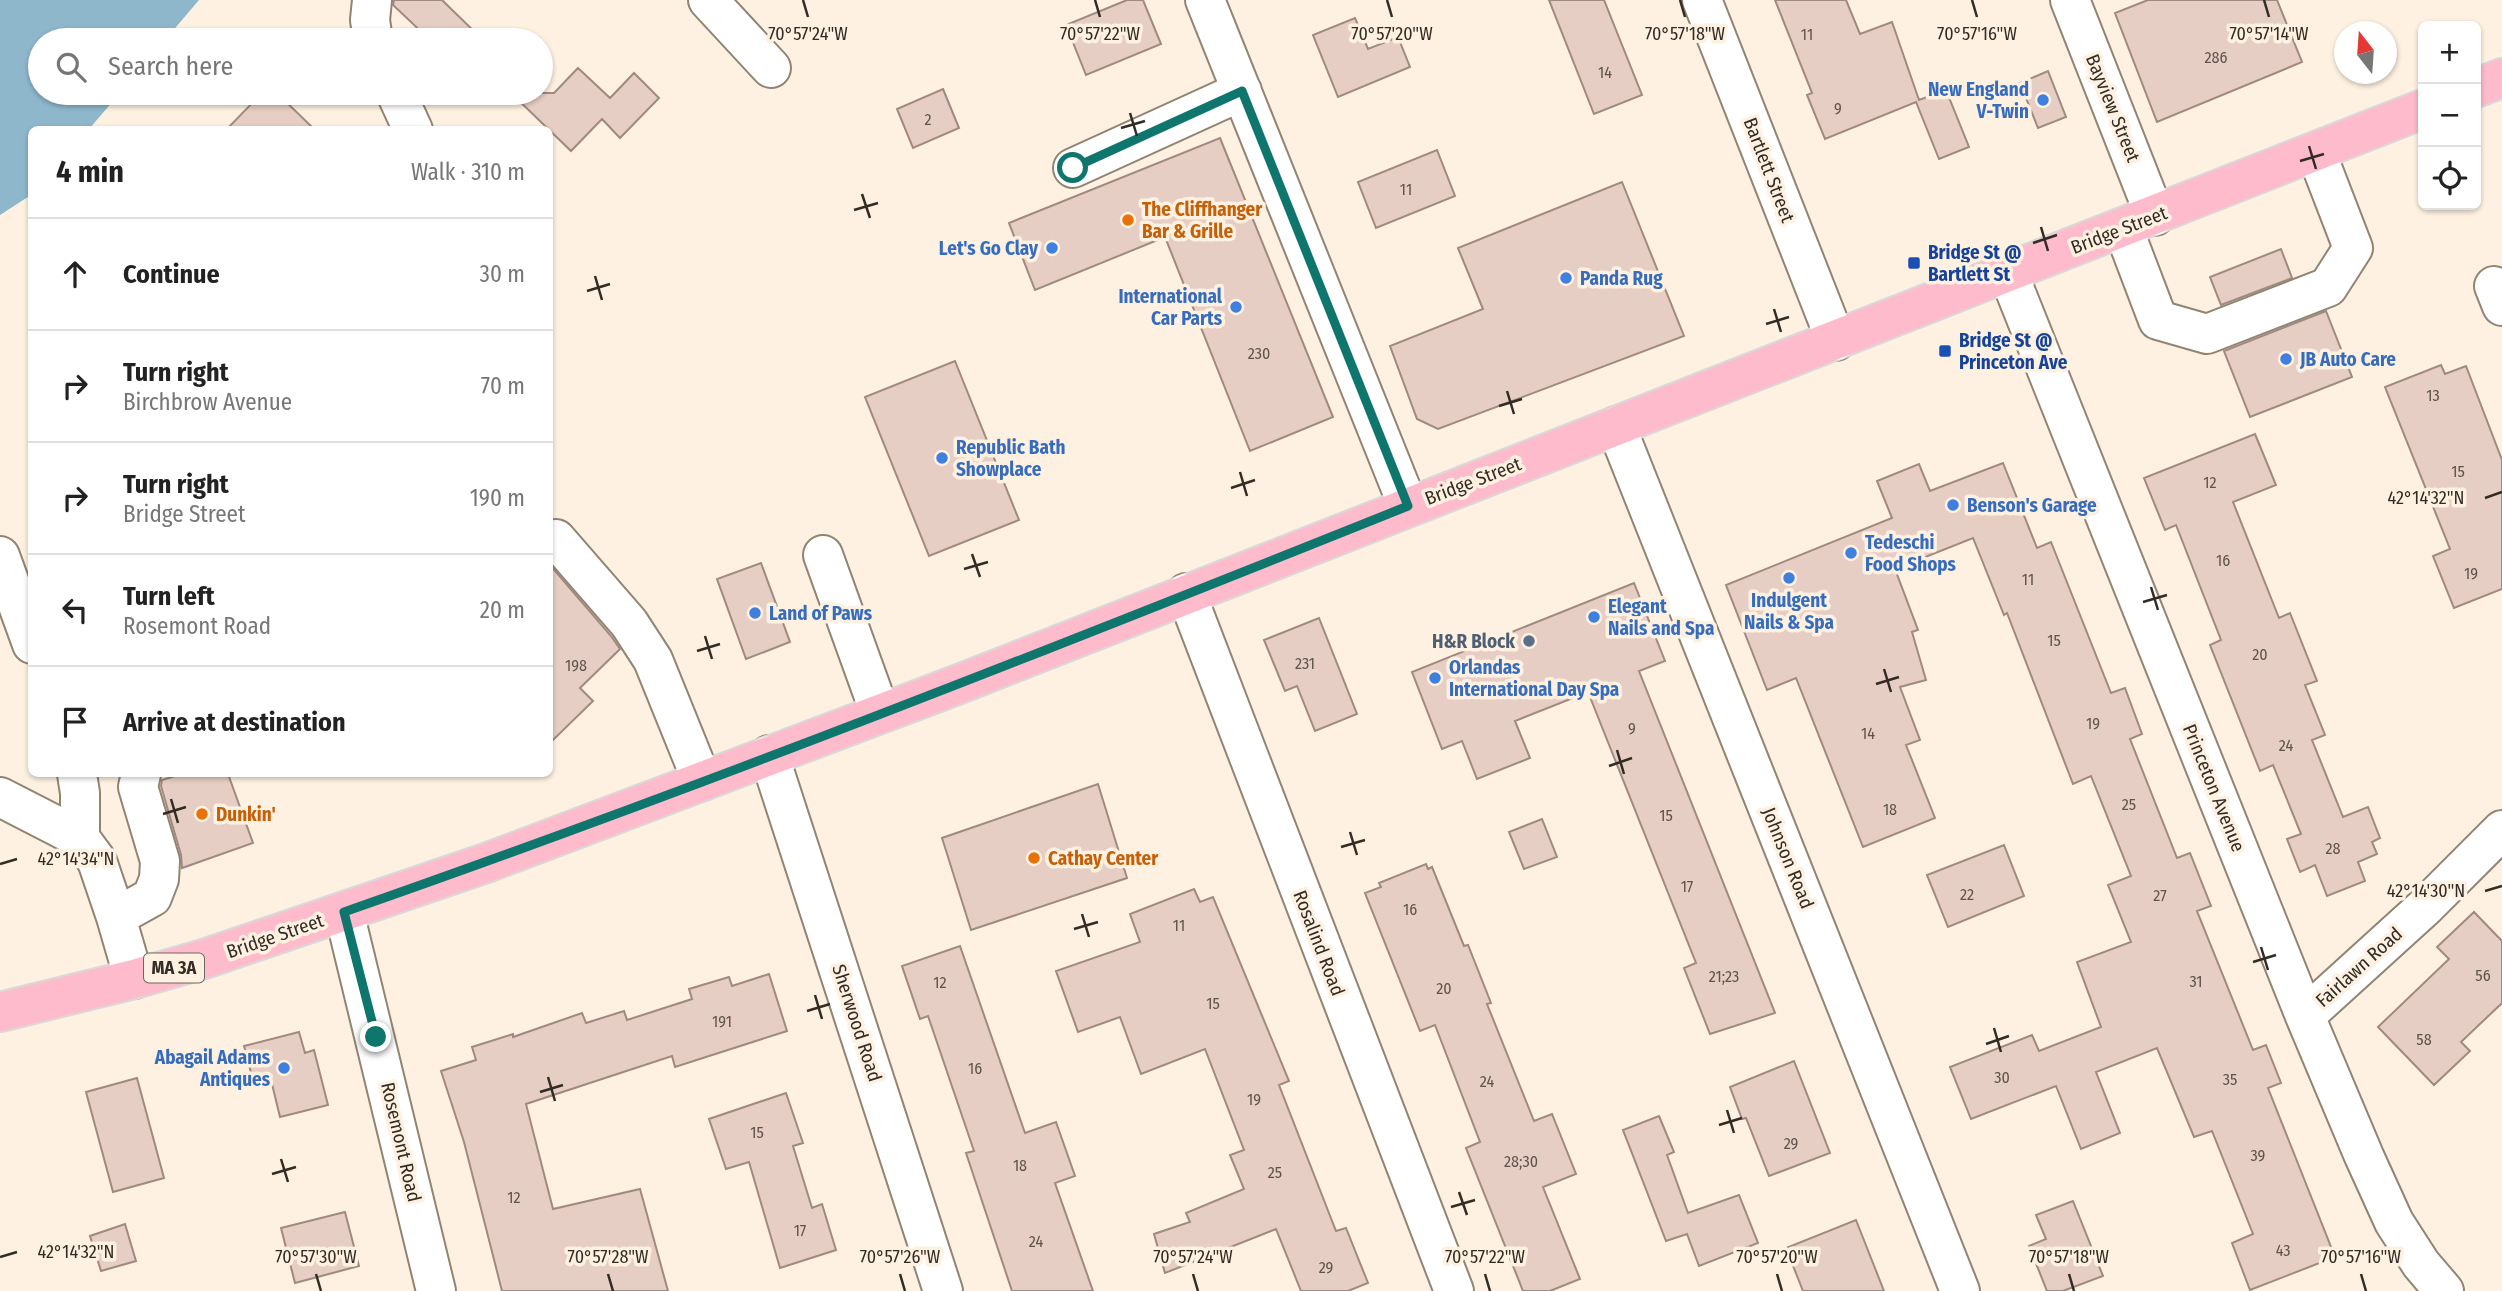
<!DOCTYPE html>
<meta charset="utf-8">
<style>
body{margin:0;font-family:"Fira Sans Condensed",sans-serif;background:#f2f2f2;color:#222}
.controls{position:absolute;right:21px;top:21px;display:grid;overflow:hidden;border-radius:10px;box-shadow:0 2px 5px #0004}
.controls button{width:63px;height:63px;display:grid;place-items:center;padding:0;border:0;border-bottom:2px solid #e0e0e0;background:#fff;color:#222;font:35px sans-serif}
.compass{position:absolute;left:2334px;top:21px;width:63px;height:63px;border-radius:50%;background:#fff;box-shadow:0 2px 5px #0004;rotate:343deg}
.stop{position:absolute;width:21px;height:21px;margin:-16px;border:5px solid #0f766e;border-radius:50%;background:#fff}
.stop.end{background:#0f766e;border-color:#fff;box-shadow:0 2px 7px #0008}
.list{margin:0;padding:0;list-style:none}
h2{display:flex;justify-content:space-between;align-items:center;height:91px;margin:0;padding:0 28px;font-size:30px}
h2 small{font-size:23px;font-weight:400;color:#767676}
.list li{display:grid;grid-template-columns:46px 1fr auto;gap:21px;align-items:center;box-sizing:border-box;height:112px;padding:0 28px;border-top:2px solid #e0e0e0}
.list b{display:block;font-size:26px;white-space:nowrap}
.list p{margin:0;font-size:23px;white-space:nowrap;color:#767676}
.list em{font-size:23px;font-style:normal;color:#767676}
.icon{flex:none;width:38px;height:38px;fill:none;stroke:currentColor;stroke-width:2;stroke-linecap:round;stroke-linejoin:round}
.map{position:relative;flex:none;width:2502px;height:1291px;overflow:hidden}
.search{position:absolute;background:#fff;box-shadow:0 2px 5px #0004;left:28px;top:28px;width:525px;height:77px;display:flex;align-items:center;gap:18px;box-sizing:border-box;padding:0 24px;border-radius:38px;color:#767676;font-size:26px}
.panel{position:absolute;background:#fff;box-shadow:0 2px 5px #0004;left:28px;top:126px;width:525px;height:651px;border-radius:10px}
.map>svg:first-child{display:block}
.water{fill:#8eb7cc}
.building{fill:#e7cec4;stroke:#a08980;stroke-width:2}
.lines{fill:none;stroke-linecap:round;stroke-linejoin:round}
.minor-casing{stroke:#928472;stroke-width:42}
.major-casing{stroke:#dad9d8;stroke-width:42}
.minor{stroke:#fff;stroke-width:38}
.major{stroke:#febbcb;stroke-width:38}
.route{stroke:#0f766e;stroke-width:9}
.ticks{fill:none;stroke:#322c25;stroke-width:2.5}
.shop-dot{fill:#3f7fe0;stroke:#fef1e1;stroke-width:2.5}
.food-dot{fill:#e8710a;stroke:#fef1e1;stroke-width:2.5}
.transit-dot{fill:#1a4fb4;stroke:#fef1e1;stroke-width:2.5}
.service-dot{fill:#5c6f8a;stroke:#fef1e1;stroke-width:2.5}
.labels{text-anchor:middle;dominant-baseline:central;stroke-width:7;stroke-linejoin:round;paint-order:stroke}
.number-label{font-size:16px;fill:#5f544d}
.shield{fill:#fef1e1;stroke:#6f675d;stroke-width:2}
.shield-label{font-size:18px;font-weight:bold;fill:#322c25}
.shop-label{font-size:19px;font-weight:bold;fill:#366cbe;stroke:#fef1e1;text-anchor:start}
.street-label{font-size:19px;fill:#322c25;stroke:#fef1e1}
.food-label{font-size:19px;font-weight:bold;fill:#c56008;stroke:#fef1e1;text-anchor:start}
.transit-label{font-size:19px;font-weight:bold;fill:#164399;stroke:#fef1e1;text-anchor:start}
.service-label{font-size:19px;font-weight:bold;fill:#4e5e75;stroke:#fef1e1;text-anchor:end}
.ticks-label{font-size:18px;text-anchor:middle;fill:#322c25;stroke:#fef1e1;stroke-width:7;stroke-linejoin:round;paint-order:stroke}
</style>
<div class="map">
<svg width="2502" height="1291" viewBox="0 0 2502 1291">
<rect width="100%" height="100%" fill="#fef1e1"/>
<path class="water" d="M0,0H199L165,40H40V93H120L89,129L32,130L31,195L0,215Z"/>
<path class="building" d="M394,0H442L483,40H430L393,5Z
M1127,0H1143L1161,44L1086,75L1066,25Z
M1549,0H1604L1642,95L1594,114Z
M1775,0H1846L1860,34L1892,22L1919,100L1946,90L1969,147L1939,159L1916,102L1825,139L1807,95L1812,93Z
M2148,0H2277L2302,62L2157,122L2115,13Z
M1355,18L1368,49L1398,37L1410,67L1338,97L1313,35Z
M578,68L610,98L634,73L659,98L620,138L602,119L571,151L511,93H554Z
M2048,71L2066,117L2038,128L2020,83Z
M943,89L959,128L913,148L897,109Z
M262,93H277L315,130H226Z
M1220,138L1333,417L1250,451L1165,237L1035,290L1009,223Z
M1437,150L1455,196L1376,228L1358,182Z
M1622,182L1684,336L1438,429L1417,419L1390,346L1483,309L1458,248Z
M2281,249L2292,278L2221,305L2210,277Z
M2326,311L2352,377L2250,417L2224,351Z
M955,361L1019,520L929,556L865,397Z
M2441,365L2445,374L2466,366L2502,460V589L2454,608L2433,556L2450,549L2385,387Z
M2255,434L2276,485L2233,502L2279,618L2290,613L2317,681L2305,685L2325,735L2312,740L2343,817L2368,807L2380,838L2372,842L2377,854L2358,862L2365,881L2327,896L2315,865L2300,872L2287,839L2301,834L2273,765L2260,771L2210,645L2221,640L2176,525L2165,530L2144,478Z
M2003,463L2037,548L2051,542L2111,693L2125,688L2142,734L2130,739L2177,858L2190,853L2211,906L2197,911L2253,1050L2266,1045L2281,1083L2268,1088L2335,1257L2250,1290L2232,1243L2253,1234L2212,1131L2194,1137L2157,1048L2096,1072L2120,1133L2081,1149L2056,1086L1971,1119L1950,1067L2032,1035L2039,1051L2101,1027L2077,962L2131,942L2108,885L2131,876L2091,776L2073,784L2007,613L2004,615L1973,538L1895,569L1918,630L1912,632L1926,680L1900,687L1920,740L1906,745L1935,818L1863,847L1796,678L1767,690L1726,585L1892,518L1877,481L1919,464L1930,491Z
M761,563L790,642L746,659L717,579Z
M550,565L611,636L620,649L580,688L593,701L550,743Z
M1634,583L1665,661L1639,671L1775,1013L1710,1034L1684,968L1696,963L1588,692L1515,721L1530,758L1477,779L1462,741L1442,749L1412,672Z
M1319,618L1357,714L1315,731L1297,686L1285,691L1264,640Z
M181,774H228L253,843L182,868L181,855L161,786L162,780Z
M1098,784L1127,878L971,930L942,838Z
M1542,819L1557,857L1524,869L1509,832Z
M2004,845L2024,896L1948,927L1927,875Z
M1426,864L1428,869L1432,867L1464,946L1468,945L1491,1003L1487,1004L1534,1121L1552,1114L1576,1174L1543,1187L1580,1279L1550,1291H1523L1466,1148L1480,1142L1435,1025L1420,1031L1365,893L1381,887L1379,883Z
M1194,889L1200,902L1213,897L1289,1081L1279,1085L1336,1231L1346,1228L1368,1283L1348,1291H1301L1276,1229L1165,1273L1154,1234L1190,1222L1186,1213L1244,1189L1230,1155L1244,1150L1205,1049L1141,1074L1120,1017L1078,1032L1056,971L1140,942L1130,914Z
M2474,912L2502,941V1003L2461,1042L2470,1051L2434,1085L2378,1027L2449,959L2437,947Z
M960,946L1025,1133L1056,1122L1075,1176L1055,1183L1093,1291H1012L966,1153L974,1151L928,1016L920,1019L902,966Z
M769,974L787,1031L675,1067L672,1056L526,1104L553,1209L640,1189L668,1291H502L464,1142L441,1071L476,1060L472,1047L513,1034V1037L582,1013L586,1023L624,1011L627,1020L692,999L689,989L729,977L732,986Z
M299,1032L305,1053L314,1050L328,1105L280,1117L272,1084L255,1088L244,1046Z
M1794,1061L1830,1153L1769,1176L1746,1118L1742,1119L1730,1087Z
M137,1078L164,1178L113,1192L86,1092Z
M786,1093L803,1143L793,1146L812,1208L822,1204L836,1250L780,1268L749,1162L726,1169L709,1119Z
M1659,1116L1674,1152L1667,1155L1688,1213L1739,1195L1758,1243L1699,1266L1687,1234L1666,1241L1623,1130Z
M2073,1201L2103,1276L2063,1291H2047L2029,1246L2046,1239L2036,1215Z
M345,1212L359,1266L295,1283L281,1228Z
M1856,1220L1884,1291H1803L1786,1248Z
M125,1224L136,1261L101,1271L90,1236Z"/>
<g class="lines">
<defs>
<path id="minor" d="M372,0L370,20L373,40
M708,0L771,68
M1205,0L1408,506
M1702,0L1836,341
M2070,0L2155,216
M396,93L413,130
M1073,168L1242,91
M2123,228L2158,320L2207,334L2328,287L2353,248L2316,152
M2008,273L2305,1016L2364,1156L2394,1222L2421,1264L2444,1291
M2494,286L2502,306
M1616,426L1960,1291
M550,541L556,539L629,623L653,660L702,781
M823,555L880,713
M0,556L32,644
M1186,593L1454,1291
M769,755L943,1291
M77,774L80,793V838
M0,797L80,838L97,861L116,917L134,979
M344,912L436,1291
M116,917L152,897L159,879L160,861L138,787L141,774
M2305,1016L2425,907L2502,830"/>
<path id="major" d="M2476,88L2502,78
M0,1012L134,979L204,959L486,863L954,686L2423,109"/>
</defs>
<use href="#minor" class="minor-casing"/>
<use href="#major" class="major-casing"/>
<use href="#minor" class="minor"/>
<use href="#major" class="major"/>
</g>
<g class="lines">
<path class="route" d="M376,1037L344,912C702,787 1056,647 1408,506L1242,91L1073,168"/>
</g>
<path class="ticks" d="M803,0L808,17M1095,0L1100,17M1387,0L1392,17M1680,0L1685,17M1972,0L1977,17M2264,0L2269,17M1130,113L1137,136M1121,128L1145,121M2309,146L2316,169M2300,161L2324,154M862,194L870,218M854,210L878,203M2041,227L2048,251M2033,243L2057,235M595,276L602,300M587,291L610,284M1774,309L1781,332M1766,324L1789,317M1507,391L1514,414M1499,406L1522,399M1240,472L1247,496M1231,488L1255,480M2485,498L2502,492M972,554L980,577M964,569L988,562M2151,587L2158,610M2143,602L2167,595M705,636L712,659M697,651L720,644M1884,669L1891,692M1876,684L1899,677M1617,750L1624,774M1609,766L1632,758M171,799L178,823M163,814L186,807M1350,832L1357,855M1341,847L1365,840M0,864L17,859M2485,891L2502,886M1082,914L1089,937M1074,929L1098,922M2261,947L2268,970M2253,962L2276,955M815,995L822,1019M807,1011L830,1004M1994,1028L2001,1052M1986,1044L2009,1036M548,1077L555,1101M540,1092L563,1085M1727,1110L1734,1133M1719,1125L1742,1118M281,1159L288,1182M272,1174L296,1167M1459,1192L1467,1215M1451,1207L1475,1200M0,1257L17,1252M316,1274L321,1291M608,1274L613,1291M900,1274L905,1291M1193,1274L1198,1291M1485,1274L1490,1291M1777,1274L1782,1291M2069,1274L2074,1291M2361,1274L2366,1291"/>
<g class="shop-dot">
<circle cx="2043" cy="100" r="7"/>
<circle cx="1052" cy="248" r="7"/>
<circle cx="1566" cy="278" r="7"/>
<circle cx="1236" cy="307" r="7"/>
<circle cx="2286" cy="359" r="7"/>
<circle cx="942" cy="458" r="7"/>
<circle cx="1953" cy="505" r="7"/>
<circle cx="1851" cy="553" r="7"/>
<circle cx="1789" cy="578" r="7"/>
<circle cx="755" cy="613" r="7"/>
<circle cx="1594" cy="617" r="7"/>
<circle cx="1435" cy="678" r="7"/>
<circle cx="284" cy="1068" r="7"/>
</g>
<g class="food-dot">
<circle cx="1128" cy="220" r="7"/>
<circle cx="202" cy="814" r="7"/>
<circle cx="1034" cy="858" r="7"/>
</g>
<g class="transit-dot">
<rect x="1907" y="256" width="14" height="14" rx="3.5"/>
<rect x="1938" y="344" width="14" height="14" rx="3.5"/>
</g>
<circle class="service-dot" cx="1529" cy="641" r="7"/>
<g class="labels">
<g class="number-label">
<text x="1807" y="34">11</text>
<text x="2216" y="57">286</text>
<text x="1605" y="72">14</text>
<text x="1838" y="108">9</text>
<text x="928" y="119">2</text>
<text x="1406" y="189">11</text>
<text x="1259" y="353">230</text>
<text x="2433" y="395">13</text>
<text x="2458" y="471">15</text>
<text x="2210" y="482">12</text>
<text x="2223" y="560">16</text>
<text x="2471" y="573">19</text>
<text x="2028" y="579">11</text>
<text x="2054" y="640">15</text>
<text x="2260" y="654">20</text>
<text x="1305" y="663">231</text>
<text x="576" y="665">198</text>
<text x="2093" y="723">19</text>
<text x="1632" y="728">9</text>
<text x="1868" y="733">14</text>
<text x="2286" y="745">24</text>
<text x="2129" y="804">25</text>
<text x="1890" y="809">18</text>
<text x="1666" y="815">15</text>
<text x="2333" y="848">28</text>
<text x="1687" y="886">17</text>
<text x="1967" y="894">22</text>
<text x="2160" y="895">27</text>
<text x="1410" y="909">16</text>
<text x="1179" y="925">11</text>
<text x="2483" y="975">56</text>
<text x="1724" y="976">21;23</text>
<text x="2196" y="981">31</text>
<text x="940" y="982">12</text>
<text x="1444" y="988">20</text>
<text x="1213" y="1003">15</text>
<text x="722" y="1021">191</text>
<text x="2424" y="1039">58</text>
<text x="975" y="1068">16</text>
<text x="2002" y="1077">30</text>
<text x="2230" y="1079">35</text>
<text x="1487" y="1081">24</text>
<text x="1254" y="1099">19</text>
<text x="757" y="1132">15</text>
<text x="1791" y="1143">29</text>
<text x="2258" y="1155">39</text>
<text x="1521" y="1161">28;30</text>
<text x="1020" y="1165">18</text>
<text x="1275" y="1172">25</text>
<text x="514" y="1197">12</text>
<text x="800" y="1230">17</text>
<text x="1036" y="1241">24</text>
<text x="2283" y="1250">43</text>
<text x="1326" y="1267">29</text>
</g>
<rect class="shield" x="144" y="953.5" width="60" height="29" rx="5"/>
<g class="shield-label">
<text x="174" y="968">MA 3A</text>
</g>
<g class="shop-label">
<text x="2029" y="89" text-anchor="end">New England<tspan x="2029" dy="22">V-Twin</tspan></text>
<text x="1038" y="248" text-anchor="end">Let's Go Clay</text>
<text x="1580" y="278">Panda Rug</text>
<text x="1222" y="296" text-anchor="end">International<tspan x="1222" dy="22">Car Parts</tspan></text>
<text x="2300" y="359">JB Auto Care</text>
<text x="956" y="447">Republic Bath<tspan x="956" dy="22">Showplace</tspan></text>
<text x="1967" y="505">Benson's Garage</text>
<text x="1865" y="542">Tedeschi<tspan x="1865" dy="22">Food Shops</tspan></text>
<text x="1789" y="600" text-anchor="middle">Indulgent<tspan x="1789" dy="22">Nails &amp; Spa</tspan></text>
<text x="1608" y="606">Elegant<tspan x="1608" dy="22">Nails and Spa</tspan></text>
<text x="769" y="613">Land of Paws</text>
<text x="1449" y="667">Orlandas<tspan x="1449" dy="22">International Day Spa</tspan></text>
<text x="270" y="1057" text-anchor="end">Abagail Adams<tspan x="270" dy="22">Antiques</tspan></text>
</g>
<g class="street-label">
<text transform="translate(2113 108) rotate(68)">Bayview Street</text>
<text transform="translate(1769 170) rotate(69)">Bartlett Street</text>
<text transform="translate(2119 230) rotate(-21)">Bridge Street</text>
<text transform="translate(1473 481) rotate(-21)">Bridge Street</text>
<text transform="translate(2214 788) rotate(68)">Princeton Avenue</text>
<text transform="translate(1788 858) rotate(68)">Johnson Road</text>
<text transform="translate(275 936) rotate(-19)">Bridge Street</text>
<text transform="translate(1319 943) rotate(69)">Rosalind Road</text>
<text transform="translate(2359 967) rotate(-42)">Fairlawn Road</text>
<text transform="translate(857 1023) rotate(72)">Sherwood Road</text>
<text transform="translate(401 1142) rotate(77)">Rosemont Road</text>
</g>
<g class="food-label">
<text x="1142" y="209">The Cliffhanger<tspan x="1142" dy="22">Bar &amp; Grille</tspan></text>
<text x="216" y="814">Dunkin'</text>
<text x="1048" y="858">Cathay Center</text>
</g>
<g class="transit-label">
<text x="1928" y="252">Bridge St @<tspan x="1928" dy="22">Bartlett St</tspan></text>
<text x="1959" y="340">Bridge St @<tspan x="1959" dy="22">Princeton Ave</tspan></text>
</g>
<g class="service-label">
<text x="1515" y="641">H&amp;R Block</text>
</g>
</g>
<g class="ticks-label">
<text x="808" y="40">70°57'24"W</text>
<text x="1100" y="40">70°57'22"W</text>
<text x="1392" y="40">70°57'20"W</text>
<text x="1685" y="40">70°57'18"W</text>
<text x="1977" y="40">70°57'16"W</text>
<text x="2269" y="40">70°57'14"W</text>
<text x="2426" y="504">42°14'32"N</text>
<text x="76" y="865">42°14'34"N</text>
<text x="2426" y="897">42°14'30"N</text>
<text x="76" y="1258">42°14'32"N</text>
<text x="316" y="1263">70°57'30"W</text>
<text x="608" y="1263">70°57'28"W</text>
<text x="900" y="1263">70°57'26"W</text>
<text x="1193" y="1263">70°57'24"W</text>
<text x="1485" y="1263">70°57'22"W</text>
<text x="1777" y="1263">70°57'20"W</text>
<text x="2069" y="1263">70°57'18"W</text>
<text x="2361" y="1263">70°57'16"W</text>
</g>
</svg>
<div class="controls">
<button>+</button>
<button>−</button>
<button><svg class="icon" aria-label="locate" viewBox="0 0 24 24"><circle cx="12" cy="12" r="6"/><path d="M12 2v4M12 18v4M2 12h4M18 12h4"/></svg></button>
</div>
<svg class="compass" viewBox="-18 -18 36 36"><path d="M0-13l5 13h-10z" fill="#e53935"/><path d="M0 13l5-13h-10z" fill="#767676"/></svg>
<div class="stop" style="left:1073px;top:168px"></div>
<div class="stop end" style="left:376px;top:1037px"></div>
<div class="search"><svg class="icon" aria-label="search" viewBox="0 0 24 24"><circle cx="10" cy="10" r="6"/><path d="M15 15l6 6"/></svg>Search here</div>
<section class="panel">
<h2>4 min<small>Walk · 310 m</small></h2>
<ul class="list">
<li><svg class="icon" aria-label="ahead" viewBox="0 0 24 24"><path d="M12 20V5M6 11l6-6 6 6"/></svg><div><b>Continue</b></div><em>30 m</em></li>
<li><svg class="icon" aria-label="right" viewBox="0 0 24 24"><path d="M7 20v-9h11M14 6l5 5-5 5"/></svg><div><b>Turn right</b><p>Birchbrow Avenue</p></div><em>70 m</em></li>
<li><svg class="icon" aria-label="right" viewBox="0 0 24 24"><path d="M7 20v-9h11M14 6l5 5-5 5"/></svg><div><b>Turn right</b><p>Bridge Street</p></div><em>190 m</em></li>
<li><svg class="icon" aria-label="left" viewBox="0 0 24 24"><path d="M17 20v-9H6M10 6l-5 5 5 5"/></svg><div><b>Turn left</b><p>Rosemont Road</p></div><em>20 m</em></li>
<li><svg class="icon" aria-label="arrive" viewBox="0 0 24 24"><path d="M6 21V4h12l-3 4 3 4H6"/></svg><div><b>Arrive at destination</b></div></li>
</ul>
</section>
</div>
